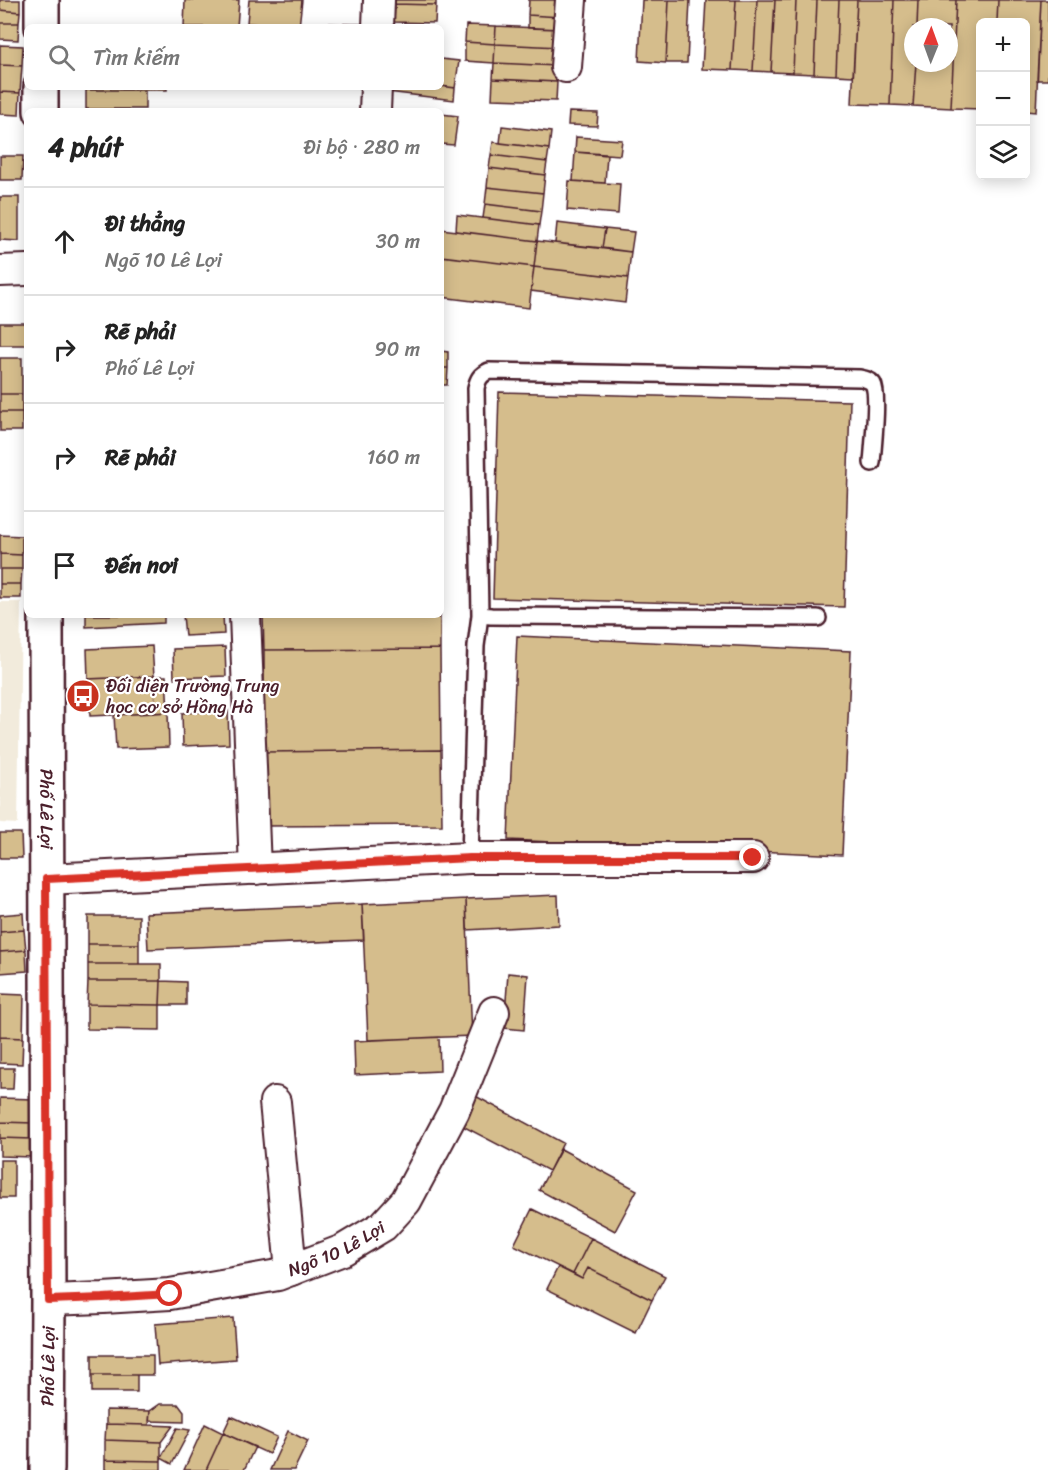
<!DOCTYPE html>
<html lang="vi">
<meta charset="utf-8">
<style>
body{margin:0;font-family:Sriracha,sans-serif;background:#f2f2f2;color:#222}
.controls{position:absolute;right:18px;top:18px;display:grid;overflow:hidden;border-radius:9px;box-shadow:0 3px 15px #0003}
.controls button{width:54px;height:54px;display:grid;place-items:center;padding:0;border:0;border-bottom:2px solid #e0e0e0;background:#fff;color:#222;font:30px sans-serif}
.compass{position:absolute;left:904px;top:18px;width:54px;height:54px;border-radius:50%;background:#fff;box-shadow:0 3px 15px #0003;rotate:1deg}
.stop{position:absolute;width:18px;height:18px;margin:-14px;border:4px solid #d93025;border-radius:50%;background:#fff}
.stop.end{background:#d93025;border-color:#fff;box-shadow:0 2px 6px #0008}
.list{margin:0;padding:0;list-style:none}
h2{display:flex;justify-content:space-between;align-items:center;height:78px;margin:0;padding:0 24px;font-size:26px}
h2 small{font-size:20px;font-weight:400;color:#767676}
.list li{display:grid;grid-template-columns:39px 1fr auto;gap:18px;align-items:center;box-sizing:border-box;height:108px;padding:0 24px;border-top:2px solid #e0e0e0}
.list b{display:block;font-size:22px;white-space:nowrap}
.list p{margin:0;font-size:20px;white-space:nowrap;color:#767676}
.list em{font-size:20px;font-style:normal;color:#767676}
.icon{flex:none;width:33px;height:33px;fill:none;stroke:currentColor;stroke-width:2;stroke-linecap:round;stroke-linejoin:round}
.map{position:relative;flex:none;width:1048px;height:1470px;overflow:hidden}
.search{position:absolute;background:#fff;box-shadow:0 3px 15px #0003;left:24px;top:24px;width:420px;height:66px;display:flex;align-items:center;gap:15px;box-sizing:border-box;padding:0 21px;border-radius:9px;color:#767676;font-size:22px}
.panel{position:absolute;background:#fff;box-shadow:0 3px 15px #0003;left:24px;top:108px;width:420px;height:510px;border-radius:9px}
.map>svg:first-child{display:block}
.built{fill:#f2ebdc}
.building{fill:#d5bd8c;stroke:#4a1f2b;stroke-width:1.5}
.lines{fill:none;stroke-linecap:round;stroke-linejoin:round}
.lane-casing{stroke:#4a1f2b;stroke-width:20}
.street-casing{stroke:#4a1f2b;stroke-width:34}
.secondary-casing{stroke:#4a1f2b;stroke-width:38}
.lane{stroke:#fff;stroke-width:15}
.street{stroke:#fff;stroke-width:30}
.secondary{stroke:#fff;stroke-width:33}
.route{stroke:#d93025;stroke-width:8}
.labels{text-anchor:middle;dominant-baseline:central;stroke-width:4.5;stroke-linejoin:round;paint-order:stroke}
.poi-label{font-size:18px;fill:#4a1f2b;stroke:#fff;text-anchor:start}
.street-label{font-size:18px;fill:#4a1f2b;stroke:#fff}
</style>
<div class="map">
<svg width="1048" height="1470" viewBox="0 0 1048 1470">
<rect width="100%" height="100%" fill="#fff"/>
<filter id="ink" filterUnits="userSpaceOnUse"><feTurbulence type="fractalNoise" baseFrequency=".0167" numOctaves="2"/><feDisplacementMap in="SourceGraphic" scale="12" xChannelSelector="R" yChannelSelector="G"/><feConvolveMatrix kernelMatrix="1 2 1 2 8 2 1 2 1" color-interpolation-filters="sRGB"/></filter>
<g filter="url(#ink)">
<path class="built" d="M0,602H21L18,824L0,823Z"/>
<path class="building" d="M0,0H20V12L0,10Z
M185,0H239L237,27H184Z
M249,0H302L299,27L247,23Z
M395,0H436V5L395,4Z
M529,0H561L560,17L528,15Z
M642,0H669L666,63L639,61Z
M669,0H690L687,63H666Z
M706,0H736L732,70L702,69Z
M736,0H757L753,71L732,70Z
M757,0H775L771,72L753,71Z
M775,0H796L793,73L771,72Z
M796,0H817L814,74L793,73Z
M817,0H839L836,75L814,74Z
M839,0H857L853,76L836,75Z
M857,0H894L890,105L852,104Z
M894,0H918L917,27H913V63H916L913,106L890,105Z
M918,0H956L951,108L913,106L916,63H949V27H917Z
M956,0H998L997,22H980V109L951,108Z
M998,0H1041L1036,112L1026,111V22H997Z
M1041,0H1048V80H1037Z
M395,4L436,5L435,23L394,22Z
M0,10L20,12L19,23H0Z
M528,15L560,17L559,29L528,28Z
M0,23H19L18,40L0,39Z
M318,23L351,24V27H318Z
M351,24H374V27H351Z
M466,25L496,26L495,44L465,42Z
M496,26L559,29V47L495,44Z
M465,42L495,44L494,63L465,61Z
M495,44L559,47L557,66L494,63Z
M0,45L23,46L22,66L0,65Z
M441,59L459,61L455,88L441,86Z
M494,63L557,66V82L493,79Z
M0,65L22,66L20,93L0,92Z
M493,79L557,82L556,101L492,99Z
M441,86L455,88L454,100L388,92L389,87Z
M86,87H167V90H86Z
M86,90H145V109H86Z
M0,92L20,93L19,115L0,114Z
M569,112L598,113L597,126L568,125Z
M441,114L458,116L454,145L441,144Z
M502,126L551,132L549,149L500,143Z
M576,137L622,140L620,155L575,152Z
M493,142L549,149L547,162L491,155Z
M575,152L607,155L605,183L573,181Z
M491,155L547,162L545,175L489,168Z
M0,156H23L22,180H0Z
M489,168L545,175L543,193L487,187Z
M569,181L620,184L618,214L567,210Z
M487,187L543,193L541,211L485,204Z
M0,197H19V241L0,240Z
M485,204L541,211L539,225L483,218Z
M457,215L539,225L537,241L456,231Z
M557,223L605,229L602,248L555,243Z
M441,229L537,241L534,267L441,256Z
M605,229L634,232L631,252L602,248Z
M537,241L631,252L628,278L534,267Z
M441,256L534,267L529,308L441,297Z
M534,267L628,278L625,303L531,291Z
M0,323H27V345H0Z
M441,351L448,352V368H441Z
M0,358H22V394H0Z
M441,368H448L447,385H441Z
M499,392L850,401L844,607L493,598Z
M0,394H22V412H0Z
M0,412H22V431H0Z
M0,535L22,536V555L0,554Z
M0,554L22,555V569H0Z
M0,569H22L21,584H0Z
M0,584H21V598H0Z
M86,615H164V623L86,627Z
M183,615H223L224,634L185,636Z
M263,615H440V649L264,650Z
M517,636L851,651L842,855L508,840Z
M152,646L154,676L88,679L87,649Z
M225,647L226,676L174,678L173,649Z
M440,649L441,750L264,752V650Z
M154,676H166L168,712L155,713Z
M154,676L155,713L90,716L88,679Z
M228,710L229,744L183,746L182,713Z
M168,712L169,747L116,749L114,715Z
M441,750L442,825L265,826L264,752Z
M0,833H21L22,858H0Z
M558,895L559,925L467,930L466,899Z
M466,899L472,1036L368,1040L362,904Z
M362,904L364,940L148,949L146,913Z
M23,913L24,930L0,932V915Z
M88,916H139V944H88Z
M24,930L26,950L0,952V932Z
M88,944H139V964H88Z
M26,950L27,971L0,973V952Z
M88,964H161V981H88Z
M508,973L528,975L524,1030L504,1028Z
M88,981H161L160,1005L87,1004Z
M161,981L186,982V1005H160Z
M0,994L24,995L23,1038L0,1037Z
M87,1004L160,1005V1030L87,1029Z
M0,1037L23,1038L22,1064L0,1063Z
M439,1037L440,1071L355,1075L354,1041Z
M0,1068H14L13,1089H0Z
M468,1092L563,1143L549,1171L453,1121Z
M0,1098L34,1099L33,1123L0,1122Z
M0,1122L33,1123L32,1139L0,1138Z
M0,1138L32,1139V1157L0,1156Z
M561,1149L637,1190L615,1231L539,1190Z
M0,1160H14V1198H0Z
M532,1209L591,1238L573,1274L514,1245Z
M591,1238L665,1276L652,1300L588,1268L582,1279L573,1274Z
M558,1267L582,1279L588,1268L652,1300L636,1333L547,1289Z
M233,1318L236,1359L158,1365L155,1324Z
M92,1355H153V1375H92Z
M92,1375H137V1392H92Z
M160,1404H178L184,1412V1422L149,1421L150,1411Z
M106,1410L150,1411L149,1425L106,1424Z
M231,1416L277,1437L269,1454L223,1433Z
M106,1424L149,1425L173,1426L161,1442L105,1440Z
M205,1424L223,1433L206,1470H184Z
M177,1428L190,1430L172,1464L161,1458Z
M288,1431L308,1441L294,1470H270Z
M223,1433L255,1447L244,1470H206Z
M105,1440L161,1442V1461L105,1460Z
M105,1460L161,1461V1470H105Z"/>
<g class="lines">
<defs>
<path id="lane" d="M480,615L476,388C478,379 480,375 489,371L860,378C865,379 870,380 873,384C879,394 873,448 872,463
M470,858L476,646L480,615L491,616L818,618"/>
<g id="street">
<path d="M378,27L379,0"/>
<path d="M566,67L571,0"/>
<path d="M375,111L376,87"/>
<path d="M0,271L27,270"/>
<path d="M245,615L255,869"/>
<path d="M47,879L470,858H753"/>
<path d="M275,1102L291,1270"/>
<path id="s1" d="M48,1300L103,1298L170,1294L278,1275L343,1250L383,1226L406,1201L454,1111L494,1012"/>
</g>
<g id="secondary">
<path d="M42,27V0"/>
<path d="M41,111V87"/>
<path id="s2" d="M46,615L48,1300L47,1470"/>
</g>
</defs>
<use href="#lane" class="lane-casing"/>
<use href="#street" class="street-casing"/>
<use href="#secondary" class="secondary-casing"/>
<use href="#lane" class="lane"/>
<use href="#street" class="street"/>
<use href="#secondary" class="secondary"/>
</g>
</g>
<g class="lines" filter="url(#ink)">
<path class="route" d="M170,1294L103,1298L48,1300L46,879L470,858H753"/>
</g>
<defs>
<symbol id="bus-disc" viewBox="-11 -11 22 22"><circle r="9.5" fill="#c8321e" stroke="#fff"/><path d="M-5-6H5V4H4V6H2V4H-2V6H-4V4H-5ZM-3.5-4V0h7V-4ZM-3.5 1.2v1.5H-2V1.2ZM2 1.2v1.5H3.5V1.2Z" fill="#fff"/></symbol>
</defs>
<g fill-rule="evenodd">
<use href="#bus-disc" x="64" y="677" width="38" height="38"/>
</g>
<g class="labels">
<g class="poi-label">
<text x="106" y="686">Đối diện Trường Trung<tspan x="106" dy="21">học cơ sở Hồng Hà</tspan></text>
</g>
<g class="street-label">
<text stroke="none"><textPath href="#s2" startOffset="194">Phố Lê Lợi</textPath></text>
<text stroke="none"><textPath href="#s1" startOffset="296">Ngõ 10 Lê Lợi</textPath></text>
<text transform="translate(48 1366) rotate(-89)">Phố Lê Lợi</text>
</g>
</g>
</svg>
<div class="controls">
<button>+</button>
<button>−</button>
<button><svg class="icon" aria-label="layers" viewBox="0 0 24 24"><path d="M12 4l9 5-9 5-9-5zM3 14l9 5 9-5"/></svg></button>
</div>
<svg class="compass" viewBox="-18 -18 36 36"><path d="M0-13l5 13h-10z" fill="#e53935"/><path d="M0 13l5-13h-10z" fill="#767676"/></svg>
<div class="stop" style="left:170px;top:1294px"></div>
<div class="stop end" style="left:753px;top:858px"></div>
<div class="search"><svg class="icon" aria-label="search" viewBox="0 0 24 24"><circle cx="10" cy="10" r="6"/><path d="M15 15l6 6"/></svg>Tìm kiếm</div>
<section class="panel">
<h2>4 phút<small>Đi bộ · 280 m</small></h2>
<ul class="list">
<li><svg class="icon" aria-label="ahead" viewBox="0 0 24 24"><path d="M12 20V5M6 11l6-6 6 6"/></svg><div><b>Đi thẳng</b><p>Ngõ 10 Lê Lợi</p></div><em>30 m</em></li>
<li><svg class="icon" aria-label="right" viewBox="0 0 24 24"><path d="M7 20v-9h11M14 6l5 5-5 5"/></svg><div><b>Rẽ phải</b><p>Phố Lê Lợi</p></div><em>90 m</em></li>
<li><svg class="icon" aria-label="right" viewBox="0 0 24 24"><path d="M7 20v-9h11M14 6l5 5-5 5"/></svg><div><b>Rẽ phải</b></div><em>160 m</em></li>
<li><svg class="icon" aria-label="arrive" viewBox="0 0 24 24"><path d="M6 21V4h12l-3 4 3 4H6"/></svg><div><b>Đến nơi</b></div></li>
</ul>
</section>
</div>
